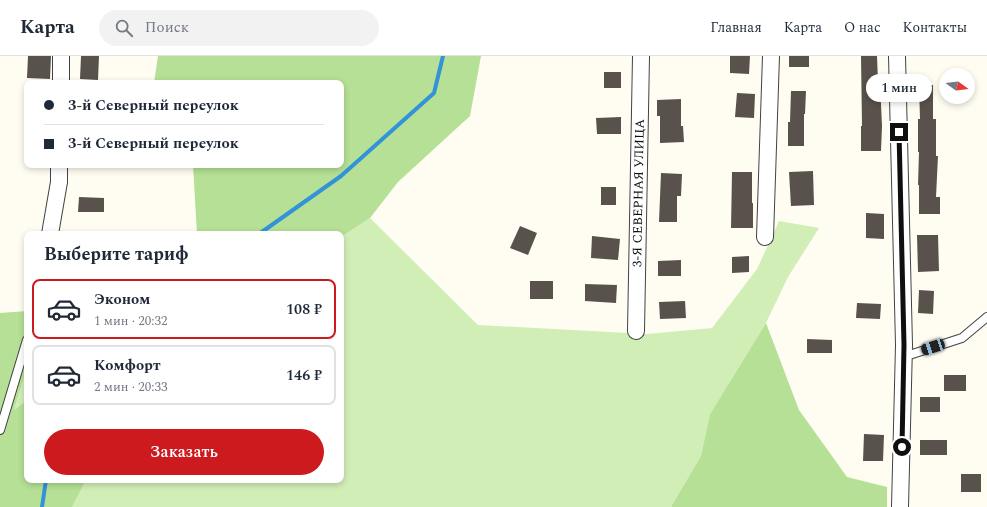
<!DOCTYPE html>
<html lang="ru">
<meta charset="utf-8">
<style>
body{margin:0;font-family:Spectral,serif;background:#f2f2f3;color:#1f2937;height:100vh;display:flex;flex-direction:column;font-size:15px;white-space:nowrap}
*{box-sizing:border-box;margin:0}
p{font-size:13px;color:#747a83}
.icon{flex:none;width:22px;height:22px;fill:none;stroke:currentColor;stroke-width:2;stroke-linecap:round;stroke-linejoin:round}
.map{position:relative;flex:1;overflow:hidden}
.panel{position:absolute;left:24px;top:175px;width:320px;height:252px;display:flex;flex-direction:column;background:#fff;border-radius:8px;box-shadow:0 2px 6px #0003}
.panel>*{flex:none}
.top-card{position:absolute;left:24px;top:24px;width:320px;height:88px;border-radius:8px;box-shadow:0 2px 6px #0003;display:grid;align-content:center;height:88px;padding:0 20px;background:#fff}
.needle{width:26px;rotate:105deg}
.controls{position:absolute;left:939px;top:12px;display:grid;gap:8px}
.controls a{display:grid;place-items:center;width:36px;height:36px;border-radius:50%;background:#fff;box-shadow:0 2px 6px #0003;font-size:20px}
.end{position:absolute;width:18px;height:18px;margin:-9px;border:5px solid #0f0f0f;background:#fff;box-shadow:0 0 0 2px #fff}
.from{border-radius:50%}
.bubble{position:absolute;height:28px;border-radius:14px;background:#fff;box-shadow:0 2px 6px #0003;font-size:13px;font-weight:600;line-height:28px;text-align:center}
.car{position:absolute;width:12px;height:24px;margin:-12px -6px;border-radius:5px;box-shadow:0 0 3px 1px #0007;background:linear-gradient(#222 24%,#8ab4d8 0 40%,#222 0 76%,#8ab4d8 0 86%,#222 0)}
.top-card b{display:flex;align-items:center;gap:14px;height:38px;font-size:15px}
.top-card b+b{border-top:1px solid #e0e1e3}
.top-card i{width:10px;height:10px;background:#1f2937}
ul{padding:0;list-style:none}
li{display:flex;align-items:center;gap:12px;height:60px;margin:0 8px 6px;padding:0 12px;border:2px solid #e0e1e3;border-radius:8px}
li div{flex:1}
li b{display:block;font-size:15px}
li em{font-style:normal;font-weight:600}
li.on{border-color:#cc1a1f}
li>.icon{width:36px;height:36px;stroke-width:1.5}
h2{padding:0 20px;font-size:18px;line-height:48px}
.action{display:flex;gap:8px;margin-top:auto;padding:8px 20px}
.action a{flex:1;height:46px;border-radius:24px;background:#cc1a1f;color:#fff;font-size:16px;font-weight:600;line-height:46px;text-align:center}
header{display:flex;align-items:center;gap:24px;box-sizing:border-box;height:56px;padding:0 20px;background:#fff;border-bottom:1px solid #e0e1e3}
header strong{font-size:19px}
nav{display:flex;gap:22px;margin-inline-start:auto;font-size:14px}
.search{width:280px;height:36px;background:#f2f2f3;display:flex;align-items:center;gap:10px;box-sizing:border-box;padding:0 14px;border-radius:22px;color:#747a83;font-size:15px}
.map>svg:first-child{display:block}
.green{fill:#d2eeb7}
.forest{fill:#b5e095}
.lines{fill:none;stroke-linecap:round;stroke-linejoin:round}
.stream{stroke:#3293d9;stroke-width:4}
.building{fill:#59514b}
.lane-casing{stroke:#424242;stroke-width:10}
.street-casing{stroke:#424242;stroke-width:18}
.lane{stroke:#fff;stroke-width:8}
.street{stroke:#fff;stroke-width:16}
.route{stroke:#0f0f0f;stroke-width:5}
.labels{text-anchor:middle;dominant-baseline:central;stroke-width:4;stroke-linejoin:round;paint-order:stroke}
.street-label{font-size:13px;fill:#0f0f0f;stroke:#fff}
</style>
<header>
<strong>Карта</strong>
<div class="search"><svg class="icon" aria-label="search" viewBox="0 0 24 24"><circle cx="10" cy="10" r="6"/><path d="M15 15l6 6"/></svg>Поиск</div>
<nav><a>Главная</a><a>Карта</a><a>О нас</a><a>Контакты</a></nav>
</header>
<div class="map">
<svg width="987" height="451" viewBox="0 0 987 451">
<rect width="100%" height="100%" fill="#fffdf2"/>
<g class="green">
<polygon points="370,162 478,269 647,278 712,272 757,213 779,165 819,172 788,221 766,267 710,358 701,400 672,449 672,451 72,451 86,424 341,424 341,181"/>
<polygon points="27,311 27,344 14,354"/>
</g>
<g class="forest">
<polygon points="158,0 481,0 470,60 398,126 370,162 341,181 341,178 197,178 193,109 341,109 341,27 154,27"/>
<polygon points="27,255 27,311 14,354 27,344 27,424 86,424 72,451 0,451 0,257"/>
<polygon points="766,267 799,354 847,421 887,431 887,451 672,451 672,449 701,400 710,358"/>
</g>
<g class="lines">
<g class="stream">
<polyline points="259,178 341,120 434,37 443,0"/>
<polyline points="42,451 46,424"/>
</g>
</g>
<g class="building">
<polygon points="28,0 51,0 50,23 27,22"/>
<polygon points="81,0 99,0 98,24 80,23"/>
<polygon points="730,0 750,0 749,18 730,17"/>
<rect x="789" y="0" width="20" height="11"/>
<polygon points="861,0 877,0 878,26 880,26 882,70 881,95 861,95 861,70 862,70"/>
<rect x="604" y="16" width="17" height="16"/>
<polygon points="933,29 933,63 936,63 936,100 938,100 936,141 940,141 940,158 919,158 919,129 918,129 919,96 918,96 918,63 920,63 919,30"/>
<polygon points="791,35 806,35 805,58 804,58 804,90 788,90 788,66 790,66"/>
<polygon points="737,37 755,38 754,62 735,61"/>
<polygon points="681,43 681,70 683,70 684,86 660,87 660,60 657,60 657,44"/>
<polygon points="621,61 621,78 597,78 596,62"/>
<polygon points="813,115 814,149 791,150 789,116"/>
<polygon points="732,116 752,116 752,147 753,147 753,172 731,172"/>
<polygon points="661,117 682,118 681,140 677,140 677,166 659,166"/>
<rect x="601" y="131" width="15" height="18"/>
<polygon points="79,141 104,142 104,156 78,156"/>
<polygon points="866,157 884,158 884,183 866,182"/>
<polygon points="520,170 537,177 528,199 510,192"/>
<polygon points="917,179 938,179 939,215 918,216"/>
<polygon points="592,180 620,183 618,204 591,202"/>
<polygon points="749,200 749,216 732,217 732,201"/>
<polygon points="681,204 681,220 658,220 658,205"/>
<rect x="530" y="225" width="23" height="18"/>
<polygon points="585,228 617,229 616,247 585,245"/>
<polygon points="919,234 934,235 933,258 918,257"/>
<polygon points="685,245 686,262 660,263 659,246"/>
<polygon points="857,247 881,248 880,263 856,262"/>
<polygon points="807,283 832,284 832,297 807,297"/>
<rect x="944" y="319" width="22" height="16"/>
<rect x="920" y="341" width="20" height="15"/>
<polygon points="864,378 884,379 883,405 863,405"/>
<rect x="920" y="384" width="27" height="15"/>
<rect x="961" y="418" width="20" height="18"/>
</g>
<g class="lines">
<defs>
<g id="lane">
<polyline points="903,301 962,282 987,261"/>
<polyline points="0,374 27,284"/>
</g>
<g id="street">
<polyline points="897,0 904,289 900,451"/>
<polyline points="61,27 61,0"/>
<polyline points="50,178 59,126 59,109"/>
<polyline points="765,181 771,0"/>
<path id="s1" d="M 636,275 L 641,0"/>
</g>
</defs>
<use href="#lane" class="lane-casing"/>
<use href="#street" class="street-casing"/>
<use href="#lane" class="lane"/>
<use href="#street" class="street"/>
</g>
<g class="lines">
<polyline class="route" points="899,76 904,289 902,391"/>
</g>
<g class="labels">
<g class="street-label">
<text stroke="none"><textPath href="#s1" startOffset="138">3-Я СЕВЕРНАЯ УЛИЦА</textPath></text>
</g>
</g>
</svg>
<div class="controls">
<a><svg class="needle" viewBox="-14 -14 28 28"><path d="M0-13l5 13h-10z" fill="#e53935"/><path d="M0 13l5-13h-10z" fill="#747a83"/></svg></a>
</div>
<i class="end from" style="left:902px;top:391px"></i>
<i class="end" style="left:899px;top:76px"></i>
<div class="bubble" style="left:866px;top:18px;width:66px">1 мин</div>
<i class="car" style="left:933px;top:291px;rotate:252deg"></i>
<div class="top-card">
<b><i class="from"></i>3-й Северный переулок</b>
<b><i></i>3-й Северный переулок</b>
</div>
<section class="panel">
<h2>Выберите тариф</h2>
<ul>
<li class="on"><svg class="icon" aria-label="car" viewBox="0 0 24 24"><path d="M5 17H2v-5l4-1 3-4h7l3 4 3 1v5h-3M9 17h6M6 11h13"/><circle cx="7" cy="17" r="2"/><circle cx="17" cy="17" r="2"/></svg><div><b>Эконом</b><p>1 мин · 20:32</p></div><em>108 ₽</em></li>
<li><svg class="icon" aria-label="car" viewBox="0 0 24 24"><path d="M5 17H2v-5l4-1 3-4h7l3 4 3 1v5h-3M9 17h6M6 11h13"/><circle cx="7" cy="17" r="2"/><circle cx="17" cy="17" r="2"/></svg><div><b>Комфорт</b><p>2 мин · 20:33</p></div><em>146 ₽</em></li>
</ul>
<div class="action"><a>Заказать</a></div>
</section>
</div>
